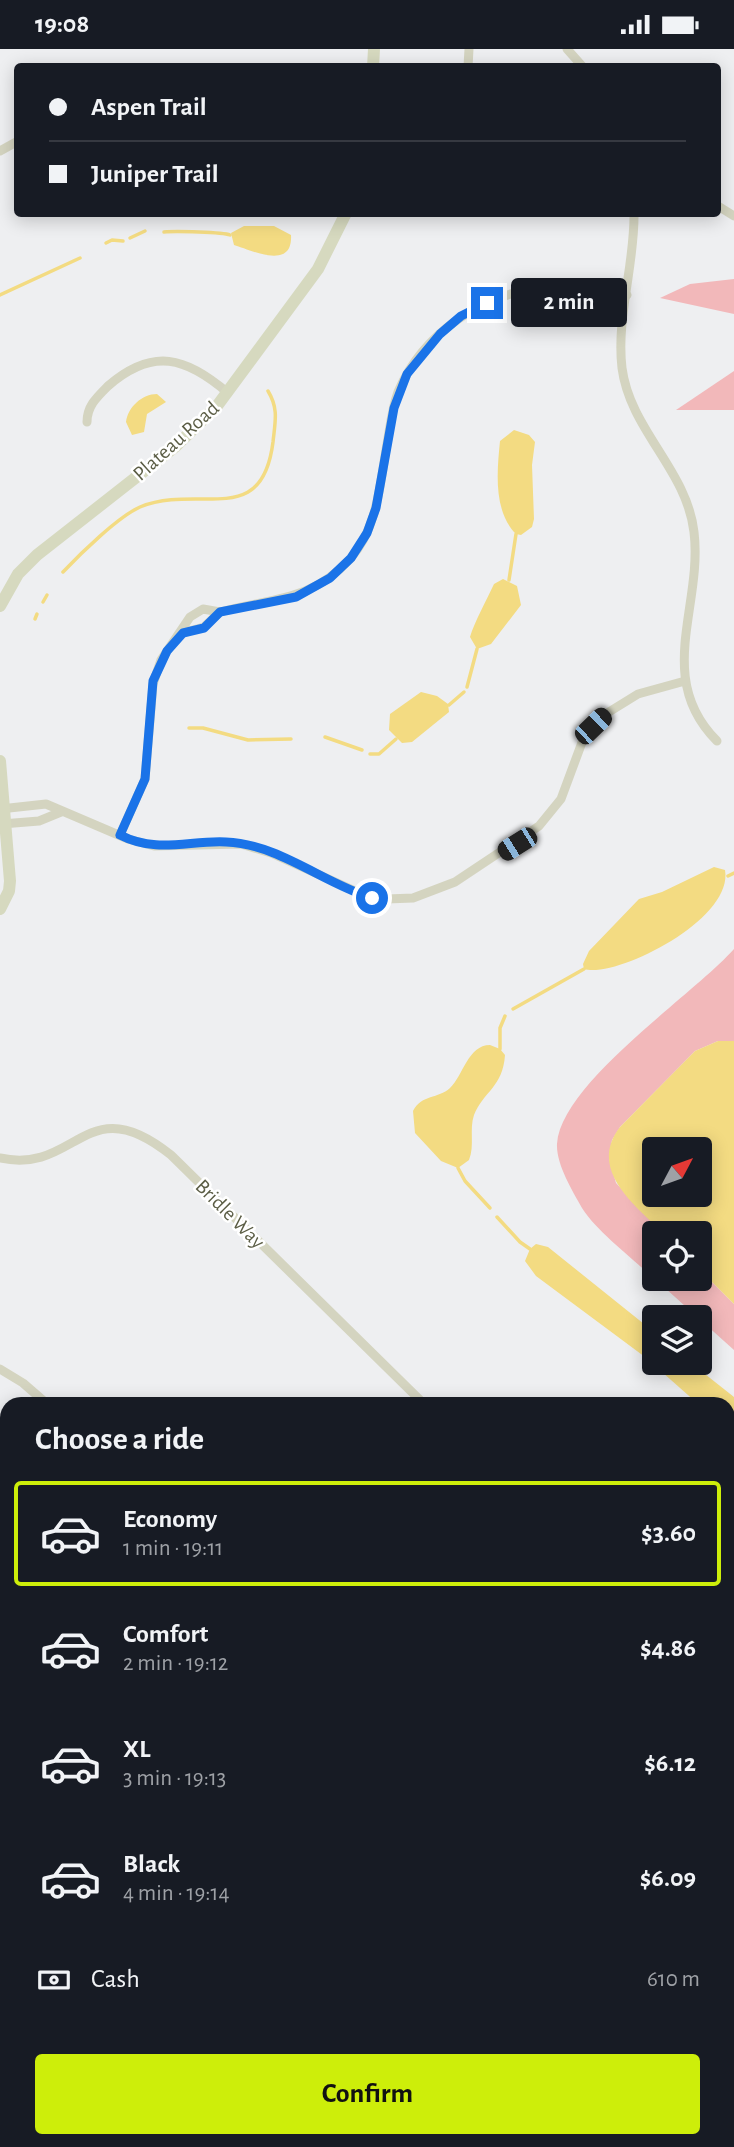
<!DOCTYPE html>
<meta charset="utf-8">
<style>
body{margin:0;font-family:"Alegreya Sans",sans-serif;background:#242831;color:#f1f3f6;height:100vh;display:flex;flex-direction:column;font-size:26px;white-space:nowrap}
*{box-sizing:border-box;margin:0}
p{font-size:23px;color:#9ea1a6}
.icon{flex:none;width:38px;height:38px;fill:none;stroke:currentColor;stroke-width:2;stroke-linecap:round;stroke-linejoin:round}
.map{position:relative;flex:1;overflow:hidden}
.details{position:absolute;left:0px;top:1348px;width:735px;height:751px;display:flex;flex-direction:column;background:#171b24;border-radius:21px 21px 0 0;box-shadow:0 4px 18px #0003}
.details>*{flex:none}
.top-card{position:absolute;left:14px;top:14px;width:707px;height:154px;border-radius:7px;box-shadow:0 4px 18px #0003;display:grid;align-content:center;height:154px;padding:0 35px;background:#171b24}
.needle{width:46px;rotate:49deg}
.controls{position:absolute;left:642px;top:1088px;display:grid;gap:14px}
.controls a{display:grid;place-items:center;width:70px;height:70px;border-radius:7px;background:#171b24;box-shadow:0 4px 18px #0003;font-size:35px}
.end{position:absolute;width:32px;height:32px;margin:-16px;border:9px solid #1a73e8;background:#fff;box-shadow:0 0 0 4px #fff}
.from{border-radius:50%}
.bubble{position:absolute;height:49px;border-radius:7px;background:#171b24;box-shadow:0 4px 18px #0003;font-size:23px;font-weight:700;line-height:49px;text-align:center}
.car{position:absolute;width:21px;height:42px;margin:-21px -10px;border-radius:9px;box-shadow:0 0 5px 2px #0007;background:linear-gradient(#222 24%,#8ab4d8 0 40%,#222 0 76%,#8ab4d8 0 86%,#222 0)}
.top-card b{display:flex;align-items:center;gap:24px;height:66px;font-size:26px}
.top-card b+b{border-top:2px solid #363941}
.top-card i{width:18px;height:18px;background:#f1f3f6}
ul{padding:0;list-style:none}
li{display:flex;align-items:center;gap:21px;height:105px;margin:0 14px 10px;padding:0 21px;border:4px solid transparent;border-radius:7px}
li div{flex:1}
li b{display:block;font-size:26px}
li em{font-style:normal;font-weight:700}
li.current{border-color:#cdee0a}
li>.icon{width:63px;height:63px;stroke-width:1.5}
h2{padding:0 35px;font-size:32px;line-height:84px}
.pay{display:flex;align-items:center;gap:18px;height:77px;padding:0 35px;font-size:26px}
.pay p{margin-inline-start:auto}
.action{display:flex;gap:14px;margin-top:auto;padding:14px 35px}
.action a{flex:1;height:80px;border-radius:7px;background:#cdee0a;color:#111;font-size:28px;font-weight:700;line-height:80px;text-align:center}
.status{display:flex;justify-content:space-between;align-items:center;height:49px;padding:0 35px;background:#171b24;direction:ltr}
.status svg{height:19px;fill:currentColor}
.map>svg:first-child{display:block}
.green{fill:#f2b8ba}
.water{fill:#f3db82;fill-rule:evenodd}
.lines{fill:none;stroke-linecap:round;stroke-linejoin:round}
.stream{stroke:#f3db82;stroke-width:3.5}
.street{stroke:#d4d4c0;stroke-width:9}
.secondary{stroke:#d6d9bf;stroke-width:12}
.route{stroke:#1a73e8;stroke-width:9}
.labels{text-anchor:middle;dominant-baseline:central;stroke-width:5;stroke-linejoin:round;paint-order:stroke}
.street-label{font-size:21px;fill:#5b5d45;stroke:#fff}
</style>
<div class="status"><b>19:08</b><svg viewBox="0 0 49 12"><path d="M0 12V9h3v3zM5 12V6h3v6zM10 12V3h3v9zM15 12V0h3v12zM26 1h20v11H26zM47 4h2v5h-2z"/></svg></div>
<div class="map">
<svg width="734" height="2098" viewBox="0 0 734 2098">
<rect width="100%" height="100%" fill="#eeeff1"/>
<g class="green">
<polygon points="734,230 734,265 660,249 690,235"/>
<polygon points="734,322 734,361 676,361"/>
<path d="M 734,900 L 734,992 L 718,992 L 695,1002 L 620,1078 L 612,1091 L 609,1109 L 616,1134 L 664,1185 L 654,1185 L 654,1230 C 633,1209 597,1183 582,1159 C 572,1141 556,1115 557,1095 C 561,1034 692,947 734,900 Z"/>
<polygon points="700,1221 734,1255 734,1301 655,1230 700,1230"/>
</g>
<g class="water">
<path d="M 244,177 L 274,177 L 291,186 C 293,222 251,201 234,196 L 231,184 Z"/>
<path d="M 157,345 L 166,353 L 147,365 L 144,383 L 132,386 L 126,373 C 128,358 142,345 157,345 Z"/>
<path d="M 514,381 L 529,386 L 535,393 L 532,416 L 534,470 L 532,478 L 521,486 L 516,485 C 493,462 497,422 500,392 Z"/>
<path d="M 503,530 L 517,537 L 521,556 L 491,595 L 477,600 L 470,588 C 474,574 487,550 494,535 Z"/>
<polygon points="421,643 437,647 448,655 449,663 412,693 402,694 389,681 390,665"/>
<path d="M 714,818 L 725,821 C 734,871 615,930 584,920 L 583,915 L 589,902 L 639,850 L 662,843 Z"/>
<path d="M 718,992 L 734,992 L 734,1255 L 700,1221 L 700,1185 L 664,1185 C 635,1156 587,1121 620,1078 L 695,1002 ZM 654,1101 L 700,1101 L 700,1146 L 654,1146 Z"/>
<path d="M 490,996 L 500,1000 L 505,1006 C 503,1038 483,1043 474,1066 C 469,1080 475,1097 469,1111 L 458,1119 L 441,1112 L 415,1084 L 413,1062 C 422,1045 438,1050 450,1039 C 463,1027 468,996 490,996 Z"/>
<polygon points="536,1195 548,1198 654,1283 654,1314 691,1314 734,1348 734,1383 728,1379 728,1354 697,1354 645,1308 536,1227 525,1212 530,1200"/>
</g>
<g class="lines">
<g class="stream">
<path d="M 164,183 C 175,182 223,183 230,186"/>
<polyline points="130,189 145,182"/>
<polyline points="106,194 112,191 123,192"/>
<polyline points="0,246 80,209"/>
<path d="M 63,523 C 81,504 118,468 140,458 C 200,434 262,481 273,393 C 275,373 279,360 268,342"/>
<polyline points="509,531 516,485"/>
<polyline points="43,553 47,546"/>
<polyline points="35,570 37,565"/>
<polyline points="467,638 477,600"/>
<polyline points="449,656 464,643"/>
<polyline points="189,679 203,679 248,691 291,690"/>
<polyline points="325,688 362,701"/>
<polyline points="370,705 379,705 396,690"/>
<polyline points="728,827 734,824"/>
<polyline points="513,960 584,920"/>
<polyline points="500,1000 500,979 505,967"/>
<polyline points="458,1119 465,1132 490,1159"/>
<polyline points="497,1168 520,1193 530,1200"/>
</g>
<g class="street">
<polyline points="567,0 583,18"/>
<polyline points="468,18 469,0"/>
<polyline points="0,102 18,92"/>
<polyline points="718,157 734,167"/>
<path d="M 634,164 C 635,215 616,268 622,319 C 630,381 687,421 694,483 C 703,557 654,629 717,692"/>
<path d="M 87,373 C 87,357 97,348 108,337 C 153,298 186,308 228,344"/>
<polyline points="182,584 204,578 220,563"/>
<polyline points="0,760 46,755 128,790 154,797 241,795 271,804 364,846 387,850 413,849 455,833 539,777 561,750 584,688 604,666 638,645 685,632"/>
<polyline points="2,775 39,772 61,763"/>
<path d="M 120,786 L 145,730 L 153,635 L 161,611 L 190,568 L 203,560 L 220,563 C 271,549 311,553 350,510 C 378,479 380,434 387,395 C 390,378 392,359 398,343 C 423,284 484,242 548,239 C 574,238 601,243 627,246"/>
<path d="M 0,1109 C 78,1126 85,1037 171,1106 L 423,1354"/>
<polyline points="0,1320 23,1334 46,1354"/>
<polyline points="728,1637 734,1640"/>
<polyline points="0,2052 7,2054"/>
<polyline points="399,2091 402,2098"/>
</g>
<g class="secondary">
<polyline points="373,18 374,0"/>
<polyline points="0,557 18,525 37,506 176,397 217,357 318,220 346,164"/>
<polyline points="0,712 10,832 9,842 0,860"/>
<polyline points="0,1836 7,1847"/>
<polyline points="95,2091 96,2098"/>
</g>
</g>
<g class="lines">
<path class="route" d="M 372,849 C 323,834 279,795 226,793 C 189,791 157,805 120,786 L 145,730 L 153,632 L 167,602 L 183,584 L 204,579 L 220,563 L 296,548 L 330,529 L 351,509 L 367,484 L 376,459 L 394,359 L 407,325 L 440,285 L 461,267 L 487,254"/>
</g>
<g class="labels">
<g class="street-label">
<text transform="translate(176 392) rotate(-42)">Plateau Road</text>
<text transform="translate(230 1165) rotate(45)">Bridle Way</text>
</g>
</g>
</svg>
<div class="controls">
<a><svg class="needle" viewBox="-14 -14 28 28"><path d="M0-13l5 13h-10z" fill="#e53935"/><path d="M0 13l5-13h-10z" fill="#9ea1a6"/></svg></a>
<a><svg class="icon" aria-label="locate" viewBox="0 0 24 24"><circle cx="12" cy="12" r="6"/><path d="M12 2v4M12 18v4M2 12h4M18 12h4"/></svg></a>
<a><svg class="icon" aria-label="layers" viewBox="0 0 24 24"><path d="M12 4l9 5-9 5-9-5zM3 14l9 5 9-5"/></svg></a>
</div>
<i class="end from" style="left:372px;top:849px"></i>
<i class="end" style="left:487px;top:254px"></i>
<div class="bubble" style="left:511px;top:229px;width:116px">2 min</div>
<i class="car" style="left:593px;top:677px;rotate:46deg"></i>
<i class="car" style="left:517px;top:795px;rotate:238deg"></i>
<div class="top-card">
<b><i class="from"></i>Aspen Trail</b>
<b><i></i>Juniper Trail</b>
</div>
<section class="details">
<h2>Choose a ride</h2>
<ul>
<li class="current"><svg class="icon" aria-label="car" viewBox="0 0 24 24"><path d="M5 17H2v-5l4-1 3-4h7l3 4 3 1v5h-3M9 17h6M6 11h13"/><circle cx="7" cy="17" r="2"/><circle cx="17" cy="17" r="2"/></svg><div><b>Economy</b><p>1 min · 19:11</p></div><em>$3.60</em></li>
<li><svg class="icon" aria-label="car" viewBox="0 0 24 24"><path d="M5 17H2v-5l4-1 3-4h7l3 4 3 1v5h-3M9 17h6M6 11h13"/><circle cx="7" cy="17" r="2"/><circle cx="17" cy="17" r="2"/></svg><div><b>Comfort</b><p>2 min · 19:12</p></div><em>$4.86</em></li>
<li><svg class="icon" aria-label="car" viewBox="0 0 24 24"><path d="M5 17H2v-5l4-1 3-4h7l3 4 3 1v5h-3M9 17h6M6 11h13"/><circle cx="7" cy="17" r="2"/><circle cx="17" cy="17" r="2"/></svg><div><b>XL</b><p>3 min · 19:13</p></div><em>$6.12</em></li>
<li><svg class="icon" aria-label="car" viewBox="0 0 24 24"><path d="M5 17H2v-5l4-1 3-4h7l3 4 3 1v5h-3M9 17h6M6 11h13"/><circle cx="7" cy="17" r="2"/><circle cx="17" cy="17" r="2"/></svg><div><b>Black</b><p>4 min · 19:14</p></div><em>$6.09</em></li>
</ul>
<div class="pay"><svg class="icon" aria-label="cash" viewBox="0 0 24 24"><path d="M3 7h18v10H3z"/><circle cx="12" cy="12" r="2"/></svg>Cash<p>610 m</p></div>
<div class="action"><a>Confirm</a></div>
</section>
</div>
